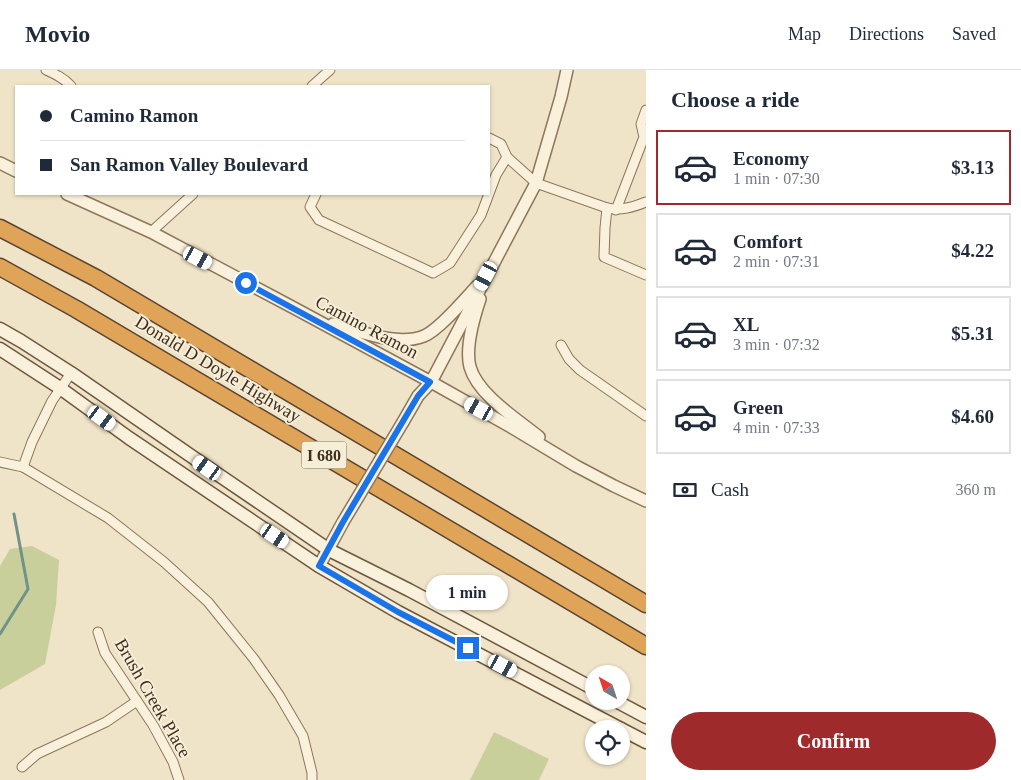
<!DOCTYPE html>
<meta charset="utf-8">
<style>
body{margin:0;font-family:"Times New Roman",serif;background:#f2f2f3;color:#1f2937;height:100vh;display:flex;flex-direction:column;font-size:19px;white-space:nowrap}
*{box-sizing:border-box;margin:0}
p{font-size:16px;color:#747a83}
.icon{flex:none;width:28px;height:28px;fill:none;stroke:currentColor;stroke-width:2;stroke-linecap:round;stroke-linejoin:round}
.map{position:relative;flex:1;overflow:hidden}
.side{display:flex;flex-direction:column;background:#fff;width:375px}
.side>*{flex:none}
.guide{position:absolute;left:15px;top:15px;width:475px;height:110px;border-radius:0px;box-shadow:0 1px 4px #0004;display:grid;align-content:center;height:110px;padding:0 25px;background:#fff}
.needle{width:32px;rotate:321deg}
.tools{position:absolute;left:585px;top:595px;display:grid;gap:10px}
.tools a{display:grid;place-items:center;width:45px;height:45px;border-radius:50%;background:#fff;box-shadow:0 1px 4px #0004;font-size:25px}
.end{position:absolute;width:22px;height:22px;margin:-11px;border:6px solid #1a73e8;background:#fff;box-shadow:0 0 0 2px #fff}
.from{border-radius:50%}
.bubble{position:absolute;height:35px;border-radius:18px;background:#fff;box-shadow:0 1px 4px #0004;font-size:16px;font-weight:600;line-height:35px;text-align:center}
.car{position:absolute;width:15px;height:30px;margin:-15px -8px;border-radius:6px;box-shadow:0 0 4px 1px #0007;background:linear-gradient(#fff 24%,#345 0 40%,#fff 0 76%,#345 0 86%,#fff 0)}
.guide b{display:flex;align-items:center;gap:18px;height:48px;font-size:19px}
.guide b+b{border-top:1px solid #e0e1e3}
.guide i{width:12px;height:12px;background:#1f2937}
ul{padding:0;list-style:none}
li{display:flex;align-items:center;gap:15px;height:75px;margin:0 10px 8px;padding:0 15px;border:2px solid #e0e1e3;border-radius:0px}
li div{flex:1}
li b{display:block;font-size:19px}
li em{font-style:normal;font-weight:600}
li.current{border-color:#9e2a2b}
li>.icon{width:45px;height:45px;stroke-width:1.5}
h2{padding:0 25px;font-size:22px;line-height:60px}
.pay{display:flex;align-items:center;gap:12px;height:55px;padding:0 25px;font-size:19px}
.pay p{margin-inline-start:auto}
.button{display:flex;gap:10px;margin-top:auto;padding:10px 25px}
.button a{flex:1;height:58px;border-radius:30px;background:#9e2a2b;color:#fff;font-size:20px;font-weight:600;line-height:58px;text-align:center}
header{display:flex;align-items:center;gap:30px;box-sizing:border-box;height:70px;padding:0 25px;background:#fff;border-bottom:1px solid #e0e1e3}
header strong{font-size:24px}
nav{display:flex;gap:28px;margin-inline-start:auto;font-size:18px}
main{display:flex;flex:1;min-height:0}
.map>svg:first-child{display:block}
.green{fill:#c9cf9b}
.lines{fill:none;stroke-linecap:round;stroke-linejoin:round}
.stream{stroke:#6f938a;stroke-width:3}
.minor-casing{stroke:#8d765c;stroke-width:11}
.tertiary-casing{stroke:#8d765c;stroke-width:14}
.secondary-casing{stroke:#6f573f;stroke-width:15}
.motorway-casing{stroke:#5b4430;stroke-width:19}
.minor{stroke:#faf1dc;stroke-width:9}
.tertiary{stroke:#faf1dc;stroke-width:11}
.secondary{stroke:#faf1dc;stroke-width:12}
.motorway{stroke:#e0a458;stroke-width:16}
.tertiary-bridge-casing{stroke:#8d765c;stroke-width:14;stroke-linecap:butt}
.tertiary-bridge{stroke:#faf1dc;stroke-width:11}
.route{stroke:#1a73e8;stroke-width:6}
.labels{text-anchor:middle;dominant-baseline:central;stroke-width:4;stroke-linejoin:round;paint-order:stroke}
.shield{fill:#f7eed8;stroke:#756857;stroke-width:1}
.shield-label{font-size:16px;font-weight:bold;fill:#3d2e20}
.street-label{font-size:18px;fill:#3d2e20;stroke:#f7eed8}
</style>
<header>
<strong>Movio</strong>
<nav><a>Map</a><a>Directions</a><a>Saved</a></nav>
</header>
<main>
<div class="map">
<svg width="646" height="710" viewBox="0 0 646 710">
<rect width="100%" height="100%" fill="#f0e4c8"/>
<g class="green">
<polygon points="32,476 59,490 56,535 45,594 0,620 0,496 10,479"/>
<polygon points="494,662 549,689 539,710 470,710"/>
</g>
<g class="lines">
<polyline class="stream" points="0,564 28,519 14,444"/>
<defs>
<g id="minor">
<path d="M 46,0 C 55,4 64,8 71,16"/>
<polyline points="312,16 330,0"/>
<path d="M 507,87 L 536,113 L 607,138 C 621,141 633,137 646,132"/>
<polyline points="316,124 310,137 319,150 433,203 450,193 481,145 496,105 507,87 501,74 489,68"/>
<polyline points="607,138 605,158 604,187 646,205"/>
<polyline points="616,140 644,67 641,54 646,40"/>
<polyline points="151,162 193,124"/>
<polyline points="561,275 569,289 580,300 646,346"/>
<polyline points="0,392 23,397 108,448 164,492 208,532 254,589 279,625 303,666 312,703 312,710"/>
<polyline points="23,397 32,372 52,331 71,303"/>
<polyline points="98,562 105,583 153,655 173,692 179,710"/>
<polyline points="22,697 37,684 106,652 137,631"/>
</g>
<g id="tertiary">
<polyline points="0,93 16,101"/>
<polyline points="67,124 151,162 294,238 431,312 511,357 576,396 614,416 646,431"/>
<path d="M 480,229 C 474,247 465,278 470,297 C 478,325 517,349 539,367"/>
<path d="M 333,254 C 360,261 397,277 424,266 C 439,260 465,229 477,216"/>
<polyline points="403,352 418,326 431,312 536,113 561,27 567,0"/>
<polyline points="319,496 343,452"/>
</g>
<g id="secondary">
<polyline points="0,259 21,271 71,303 207,397 329,480 409,520 594,619"/>
<polyline points="0,279 60,318 129,368 319,496 398,542 621,659"/>
<polyline points="616,631 646,647"/>
<polyline points="621,659 646,672"/>
</g>
<g id="motorway">
<polyline points="0,158 96,208 646,534"/>
<polyline points="0,197 76,239 646,576"/>
</g>
</defs>
<use href="#minor" class="minor-casing"/>
<use href="#tertiary" class="tertiary-casing"/>
<use href="#secondary" class="secondary-casing"/>
<use href="#motorway" class="motorway-casing"/>
<use href="#minor" class="minor"/>
<use href="#tertiary" class="tertiary"/>
<use href="#secondary" class="secondary"/>
<use href="#motorway" class="motorway"/>
<defs>
<polyline id="tertiary-bridge" points="343,452 403,352"/>
</defs>
<use href="#tertiary-bridge" class="tertiary-bridge-casing"/>
<use href="#tertiary-bridge" class="tertiary-bridge"/>
</g>
<g class="lines">
<polyline class="route" points="246,213 430,312 418,326 343,452 319,496 398,542 468,578"/>
</g>
<g class="labels">
<rect class="shield" x="301.5" y="371.5" width="45" height="27" rx="4"/>
<g class="shield-label">
<text x="324" y="385">I 680</text>
</g>
<g class="street-label">
<text transform="translate(367 257) rotate(28)">Camino Ramon</text>
<text transform="translate(218 299) rotate(31)">Donald D Doyle Highway</text>
<text transform="translate(153 628) rotate(60)">Brush Creek Place</text>
</g>
</g>
</svg>
<div class="tools">
<a><svg class="needle" viewBox="-14 -14 28 28"><path d="M0-13l5 13h-10z" fill="#e53935"/><path d="M0 13l5-13h-10z" fill="#747a83"/></svg></a>
<a><svg class="icon" aria-label="locate" viewBox="0 0 24 24"><circle cx="12" cy="12" r="6"/><path d="M12 2v4M12 18v4M2 12h4M18 12h4"/></svg></a>
</div>
<i class="end from" style="left:246px;top:213px"></i>
<i class="end" style="left:468px;top:578px"></i>
<div class="bubble" style="left:426px;top:505px;width:82px">1 min</div>
<i class="car" style="left:198px;top:188px;rotate:118deg"></i>
<i class="car" style="left:486px;top:206px;rotate:208deg"></i>
<i class="car" style="left:479px;top:339px;rotate:299deg"></i>
<i class="car" style="left:102px;top:348px;rotate:126deg"></i>
<i class="car" style="left:207px;top:398px;rotate:305deg"></i>
<i class="car" style="left:275px;top:466px;rotate:124deg"></i>
<i class="car" style="left:503px;top:596px;rotate:118deg"></i>
<div class="guide">
<b><i class="from"></i>Camino Ramon</b>
<b><i></i>San Ramon Valley Boulevard</b>
</div>
</div>
<section class="side">
<h2>Choose a ride</h2>
<ul>
<li class="current"><svg class="icon" aria-label="car" viewBox="0 0 24 24"><path d="M5 17H2v-5l4-1 3-4h7l3 4 3 1v5h-3M9 17h6M6 11h13"/><circle cx="7" cy="17" r="2"/><circle cx="17" cy="17" r="2"/></svg><div><b>Economy</b><p>1 min · 07:30</p></div><em>$3.13</em></li>
<li><svg class="icon" aria-label="car" viewBox="0 0 24 24"><path d="M5 17H2v-5l4-1 3-4h7l3 4 3 1v5h-3M9 17h6M6 11h13"/><circle cx="7" cy="17" r="2"/><circle cx="17" cy="17" r="2"/></svg><div><b>Comfort</b><p>2 min · 07:31</p></div><em>$4.22</em></li>
<li><svg class="icon" aria-label="car" viewBox="0 0 24 24"><path d="M5 17H2v-5l4-1 3-4h7l3 4 3 1v5h-3M9 17h6M6 11h13"/><circle cx="7" cy="17" r="2"/><circle cx="17" cy="17" r="2"/></svg><div><b>XL</b><p>3 min · 07:32</p></div><em>$5.31</em></li>
<li><svg class="icon" aria-label="car" viewBox="0 0 24 24"><path d="M5 17H2v-5l4-1 3-4h7l3 4 3 1v5h-3M9 17h6M6 11h13"/><circle cx="7" cy="17" r="2"/><circle cx="17" cy="17" r="2"/></svg><div><b>Green</b><p>4 min · 07:33</p></div><em>$4.60</em></li>
</ul>
<div class="pay"><svg class="icon" aria-label="cash" viewBox="0 0 24 24"><path d="M3 7h18v10H3z"/><circle cx="12" cy="12" r="2"/></svg>Cash<p>360 m</p></div>
<div class="button"><a>Confirm</a></div>
</section>
</main>
